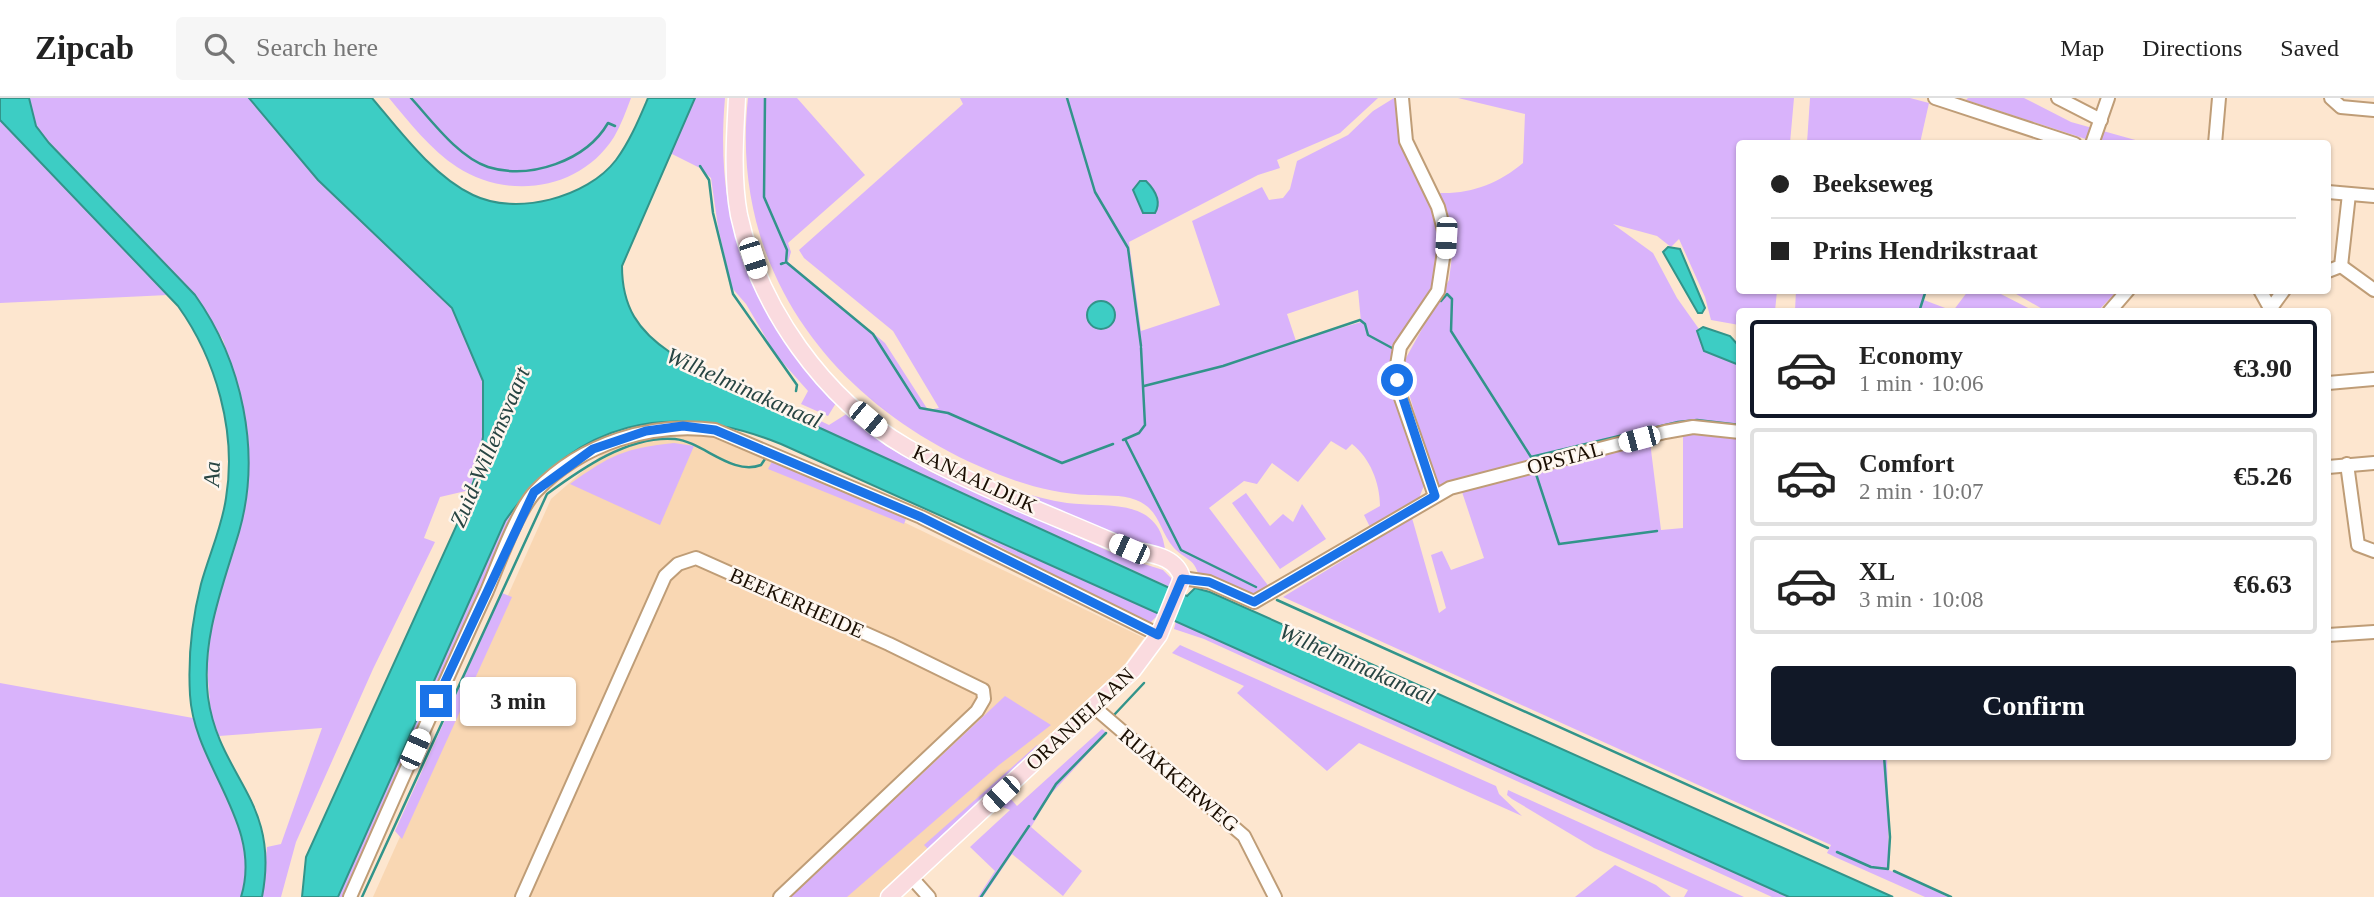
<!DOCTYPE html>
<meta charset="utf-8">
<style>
body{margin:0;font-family:"Times New Roman",serif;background:#f6f6f6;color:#222;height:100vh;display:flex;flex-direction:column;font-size:26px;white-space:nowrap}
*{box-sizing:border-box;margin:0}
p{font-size:23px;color:#767676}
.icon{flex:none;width:38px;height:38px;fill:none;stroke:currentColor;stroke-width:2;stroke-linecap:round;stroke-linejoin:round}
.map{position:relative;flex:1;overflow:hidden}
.panel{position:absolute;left:1736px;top:210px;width:595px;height:452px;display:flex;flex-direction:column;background:#fff;border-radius:7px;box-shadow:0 2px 5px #0004}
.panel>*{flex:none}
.banner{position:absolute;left:1736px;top:42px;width:595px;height:154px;border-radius:7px;box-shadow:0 2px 5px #0004;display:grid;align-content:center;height:154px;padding:0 35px;background:#fff}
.end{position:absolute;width:32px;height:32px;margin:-16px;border:9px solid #1a73e8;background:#fff;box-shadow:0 0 0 4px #fff}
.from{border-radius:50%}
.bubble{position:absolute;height:49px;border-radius:7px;background:#fff;box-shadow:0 2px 5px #0004;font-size:23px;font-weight:700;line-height:49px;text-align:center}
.car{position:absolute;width:21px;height:42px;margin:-21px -10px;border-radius:9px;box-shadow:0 0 5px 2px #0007;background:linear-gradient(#fff 24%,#345 0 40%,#fff 0 76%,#345 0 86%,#fff 0)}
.banner b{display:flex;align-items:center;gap:24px;height:66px;font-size:26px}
.banner b+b{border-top:2px solid #e0e0e0}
.banner i{width:18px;height:18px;background:#222}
ul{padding:12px 0 0;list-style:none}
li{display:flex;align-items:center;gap:21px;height:98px;margin:0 14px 10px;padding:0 21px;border:4px solid #e0e0e0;border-radius:7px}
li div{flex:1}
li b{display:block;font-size:26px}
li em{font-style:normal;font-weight:700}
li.selected{border-color:#111827}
li>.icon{width:63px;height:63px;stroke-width:1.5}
.action{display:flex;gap:14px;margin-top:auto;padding:14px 35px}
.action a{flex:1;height:80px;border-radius:7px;background:#111827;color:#fff;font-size:28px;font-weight:700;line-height:80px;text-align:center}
header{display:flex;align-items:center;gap:42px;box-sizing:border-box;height:98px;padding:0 35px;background:#fff;border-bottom:2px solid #e0e0e0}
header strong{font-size:33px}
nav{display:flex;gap:38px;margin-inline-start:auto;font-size:24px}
.search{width:490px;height:63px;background:#f6f6f6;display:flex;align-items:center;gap:18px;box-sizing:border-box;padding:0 24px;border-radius:7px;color:#767676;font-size:26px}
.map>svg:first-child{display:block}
.built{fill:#f9d7b3}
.green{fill:#d9b3fb;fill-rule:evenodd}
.water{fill:#3dcdc4;stroke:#32948a;stroke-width:2}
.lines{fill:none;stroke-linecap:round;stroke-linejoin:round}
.stream{stroke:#32948a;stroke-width:2.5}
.minor-casing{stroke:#bf9d77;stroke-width:16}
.major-casing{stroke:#fff;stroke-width:19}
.minor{stroke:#fff;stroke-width:12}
.major{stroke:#fadbdf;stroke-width:16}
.route{stroke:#1a73e8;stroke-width:9}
.labels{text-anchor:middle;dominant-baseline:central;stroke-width:5;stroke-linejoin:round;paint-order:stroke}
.street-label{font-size:21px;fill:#1a0e02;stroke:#fef6ef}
.water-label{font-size:23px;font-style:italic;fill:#284543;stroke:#fef6ef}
</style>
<header>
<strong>Zipcab</strong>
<div class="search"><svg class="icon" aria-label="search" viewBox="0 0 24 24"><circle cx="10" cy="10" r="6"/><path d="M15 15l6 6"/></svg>Search here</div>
<nav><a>Map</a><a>Directions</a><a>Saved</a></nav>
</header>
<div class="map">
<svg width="2374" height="799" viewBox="0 0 2374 799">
<rect width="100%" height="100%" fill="#fde6cf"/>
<polygon class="built" points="683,328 802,375 1144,540 1107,590 883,799 373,799 551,401 607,352 640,338"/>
<g class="green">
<polygon points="29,0 249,0 318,82 452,210 483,283 483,339 470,392 440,399 424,440 435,444 373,571 296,744 281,799 262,799 267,749 281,746 322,630 219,638 211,617 207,571 213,513 249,381 240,293 223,242 195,197 50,45 36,28"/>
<path d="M 389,0 L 631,0 C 626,13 621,27 614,39 C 580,93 507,102 457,69 C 431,52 409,24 389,0 Z"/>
<path d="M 695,0 L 725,0 C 714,123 750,218 836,305 L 828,318 L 801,306 L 808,293 L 776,257 L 746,206 L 732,190 L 718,129 L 711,80 L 700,70 L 670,55 Z"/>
<path d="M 748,0 L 797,0 L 865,77 L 788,145 L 791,154 L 788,164 L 885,245 L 928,312 L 939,310 L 893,233 L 804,160 L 799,152 L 963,6 L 960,0 L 1378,0 L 1340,35 L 1277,62 L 1280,70 L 1258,77 L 1129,144 L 1141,233 L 1220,207 L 1192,123 L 1262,89 L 1269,102 L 1283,100 L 1290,91 L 1297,63 L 1348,37 L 1373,13 L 1394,0 L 1409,67 L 1434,112 L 1441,132 L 1434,189 L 1396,252 L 1391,281 L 1425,385 L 1419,400 L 1370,429 L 1364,417 L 1380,408 C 1380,385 1370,360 1352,346 L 1346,352 L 1331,343 L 1298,384 L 1272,365 L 1257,386 L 1244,383 L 1209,410 L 1270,490 L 1255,499 L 1198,476 C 1195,461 1183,460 1174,450 C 1159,433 1160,411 1136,402 C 1120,396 1105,398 1089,397 C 1063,396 1035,390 1011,381 C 846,321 728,183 748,0 ZM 1358,192 L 1361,224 L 1296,243 L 1287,216 Z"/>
<path d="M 1458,0 L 1794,0 L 1790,45 L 1740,46 L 1740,192 L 1777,193 L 1775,213 L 1740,214 L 1739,227 L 1711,222 L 1705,199 L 1679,141 L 1671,149 L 1657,138 L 1613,126 L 1653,155 L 1677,200 L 1699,231 L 1704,253 L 1739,267 L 1739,327 L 1694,324 L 1438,392 L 1401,269 L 1449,182 L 1455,134 L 1440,95 C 1472,96 1499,85 1523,65 L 1525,16 Z"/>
<polygon points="1810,0 1910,0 1929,5 1920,45 1807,45"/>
<polygon points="1968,0 2024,0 2071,24 2146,45 2098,45 1966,2"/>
<polygon points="0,22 168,197 0,205"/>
<polygon points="1796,192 1927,193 1924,202 1953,213 1968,193 1995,193 2034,213 1795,213"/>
<polygon points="2011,193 2117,193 2097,214 2046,213"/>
<polygon points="798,312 829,327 848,315 886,348 931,374 1122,459 1163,472 1171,480 1172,490 820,330 795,318"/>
<path d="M 681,322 L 735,329 L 663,325 L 608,339 L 590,347 L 529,397 L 347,799 L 338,799 L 505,423 C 549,359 604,327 681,322 Z"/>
<polygon points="1683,336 1739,341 1740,658 1887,658 1889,772 1948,799 1925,799 1835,759 1827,755 1831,747 1283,499 1412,420 1439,515 1446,510 1431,457 1442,453 1451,472 1484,460 1462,394 1650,344 1661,432 1683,430"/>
<path d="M 674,345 L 694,348 L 660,427 L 570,386 C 610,357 625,350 674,345 Z"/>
<polygon points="775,358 907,418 904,426 768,371"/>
<path d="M 1003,390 C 1024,395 1045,402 1067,405 C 1104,410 1158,398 1165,451 L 1150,451 Z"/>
<polygon points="1246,395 1270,428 1283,416 1293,424 1302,406 1326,441 1280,471 1232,405"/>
<polygon points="960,427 1159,516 1147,528"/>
<polygon points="502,495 512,499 402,741 395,733"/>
<polygon points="1176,523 1789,799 1772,799 1204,541 1174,531"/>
<polygon points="1180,547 1496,688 1499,696 1522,718 1359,645 1327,673 1237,595 1244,588 1172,555"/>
<path d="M 0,585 L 193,620 C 208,679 262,735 241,799 L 0,799 Z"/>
<polygon points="1005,598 1051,627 999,667 847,799 791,799"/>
<polygon points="1102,631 1107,635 1051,696 1031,729 1082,773 1063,798 1012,756 983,799 978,799 995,773 970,749 1010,712 1000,708 1009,699 1017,708"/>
<polygon points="1037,647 1041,650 931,754 924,747"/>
<polygon points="1508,692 1744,799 1684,799 1688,792 1594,750 1512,701 1507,697"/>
<polygon points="1615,767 1656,787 1671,799 1575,799"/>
</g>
<g class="water">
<path d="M 0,0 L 29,0 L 36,28 L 49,45 L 195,197 C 242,263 262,354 239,434 C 223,488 201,541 208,599 C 219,680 281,702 262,799 L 241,799 C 264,726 194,668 190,597 C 188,561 192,521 201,486 C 209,457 222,429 226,400 C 237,334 216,261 178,208 L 0,22 Z"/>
<path d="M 249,0 L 372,0 C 400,33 433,78 473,97 C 516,118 587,100 616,62 C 630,43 639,21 648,0 L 695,0 L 622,168 C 622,209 638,233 671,255 L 820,330 L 1187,498 L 1195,490 L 1210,494 L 1893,799 L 1789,799 L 781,346 C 670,301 575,322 505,423 L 338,799 L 302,799 L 306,759 L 464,411 L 478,370 L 483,339 L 483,283 L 452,210 L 318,82 Z"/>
<path d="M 1140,83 L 1146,83 C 1155,92 1162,103 1155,115 L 1143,115 L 1133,92 Z"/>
<polygon points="1668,149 1680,151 1705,210 1702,215 1698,215 1663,154"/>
<circle cx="1101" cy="217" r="14"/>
<polygon points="1703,229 1730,238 1739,248 1739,267 1704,253 1697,233"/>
</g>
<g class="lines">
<g class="stream">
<path d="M 411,0 C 432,23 458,59 488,69 C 530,82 586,63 608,25 L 615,28"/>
<polyline points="765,0 764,99 787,152 786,164 781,166"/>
<polyline points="1067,0 1095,94 1128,150 1141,248"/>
<polyline points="700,68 709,82 713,115 733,196 797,287 796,293"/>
<polyline points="786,164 873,236 920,310 948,315 1062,365 1113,346"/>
<polyline points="1441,203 1447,196 1452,201 1451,233 1531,359 1678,324 1697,322 1740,327"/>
<polyline points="1919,214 1926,192"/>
<polyline points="1398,241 1429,196"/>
<polyline points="1144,288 1223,268 1360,222 1365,226 1368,237 1392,250"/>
<polyline points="1125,341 1181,452 1256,489"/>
<polyline points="1123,342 1139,335 1145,327 1141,250"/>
<polyline points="1536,376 1559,446 1657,433"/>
<polyline points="1277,502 1828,750"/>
<polyline points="1114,617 1144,585"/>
<polyline points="1034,721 1056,686 1106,635"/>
<polyline points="1837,754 1871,769 1888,771 1890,739 1884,658"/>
<polyline points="1894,773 1951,799"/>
<polyline points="1272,780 1279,793"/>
<path d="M 362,799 L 547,396 C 581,371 629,337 675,341 C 703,344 732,378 761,367 L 765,361"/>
<polyline points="981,799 1029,728"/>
</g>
<defs>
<g id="minor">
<polyline points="1402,0 1406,43 1438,109 1446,140 1438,193 1400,249 1397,267 1401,300 1435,398"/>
<polyline points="1935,0 2075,46"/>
<polyline points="2058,0 2101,22"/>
<polyline points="2331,0 2341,9 2374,12"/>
<polyline points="2092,46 2108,0"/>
<polyline points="2215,46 2219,0"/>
<polyline points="2328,94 2374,98"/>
<polyline points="2341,168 2374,192"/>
<polyline points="2328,173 2341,168 2349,96"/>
<polyline points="2260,192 2270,210"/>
<polyline points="2109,214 2128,192"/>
<polyline points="2268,214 2284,192"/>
<polyline points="2328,285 2374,281"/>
<polyline points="2347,366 2358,447 2374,453"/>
<polyline points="2328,369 2374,365"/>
<polyline points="1182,480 1209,484 1254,504 1450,390 1665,334 1693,329 1740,334"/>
<polyline points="2328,537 2374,534"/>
<polyline points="1094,609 1244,738 1275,799"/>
<polyline points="911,779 929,799"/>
<path d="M 350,799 C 395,697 440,594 487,493 C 498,467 518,411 536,393 C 582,345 651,324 715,332 L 921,419 L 1159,537"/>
<polyline points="522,799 665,478 678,466 696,460 889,546 983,592 984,601 977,613 780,799"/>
</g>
<path id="major" d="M 737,0 C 735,37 732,80 739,117 C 759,210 824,301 906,349 C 976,390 1055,418 1129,451 C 1149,456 1176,457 1182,480 L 1159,537 L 1133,572 L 889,799"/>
</defs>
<use href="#minor" class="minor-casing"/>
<use href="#major" class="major-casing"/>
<use href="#minor" class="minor"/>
<use href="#major" class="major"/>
</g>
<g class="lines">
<polyline class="route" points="436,603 534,394 593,351 646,333 683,328 715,332 921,419 1158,537 1182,481 1209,484 1254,504 1435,398 1397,282"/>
</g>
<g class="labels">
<g class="street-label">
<text transform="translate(1565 360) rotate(-15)">OPSTAL</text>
<text transform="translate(975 381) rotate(25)">KANAALDIJK</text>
<text transform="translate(797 505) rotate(24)">BEEKERHEIDE</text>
<text transform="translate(1080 621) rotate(-43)">ORANJELAAN</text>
<text transform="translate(1179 682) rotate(40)">RIJAKKERWEG</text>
</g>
<g class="water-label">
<text transform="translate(744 290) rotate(24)">Wilhelminakanaal</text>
<text transform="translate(490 349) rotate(-67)">Zuid-Willemsvaart</text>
<text transform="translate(212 376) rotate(-88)">Aa</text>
<text transform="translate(1357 566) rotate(24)">Wilhelminakanaal</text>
</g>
</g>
</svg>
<i class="end from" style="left:1397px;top:282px"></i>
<i class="end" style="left:436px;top:603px"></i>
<div class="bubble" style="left:460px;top:579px;width:116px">3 min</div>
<i class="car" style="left:1446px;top:140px;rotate:183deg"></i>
<i class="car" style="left:753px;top:160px;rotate:162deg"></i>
<i class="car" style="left:868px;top:321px;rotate:130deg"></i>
<i class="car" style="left:1639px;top:341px;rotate:255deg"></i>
<i class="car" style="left:1129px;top:451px;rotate:294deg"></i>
<i class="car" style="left:415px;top:651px;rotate:24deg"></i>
<i class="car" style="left:1001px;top:696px;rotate:227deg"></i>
<div class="banner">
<b><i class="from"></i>Beekseweg</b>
<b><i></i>Prins Hendrikstraat</b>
</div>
<section class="panel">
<ul>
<li class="selected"><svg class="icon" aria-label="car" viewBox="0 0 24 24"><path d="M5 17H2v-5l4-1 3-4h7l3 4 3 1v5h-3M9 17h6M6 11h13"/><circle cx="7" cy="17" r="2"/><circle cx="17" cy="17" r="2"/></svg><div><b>Economy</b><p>1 min · 10:06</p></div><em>€3.90</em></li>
<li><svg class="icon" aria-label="car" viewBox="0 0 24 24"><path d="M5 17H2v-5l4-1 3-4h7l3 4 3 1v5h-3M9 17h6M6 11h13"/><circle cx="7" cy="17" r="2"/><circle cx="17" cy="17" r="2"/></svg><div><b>Comfort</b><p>2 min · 10:07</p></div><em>€5.26</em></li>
<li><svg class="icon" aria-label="car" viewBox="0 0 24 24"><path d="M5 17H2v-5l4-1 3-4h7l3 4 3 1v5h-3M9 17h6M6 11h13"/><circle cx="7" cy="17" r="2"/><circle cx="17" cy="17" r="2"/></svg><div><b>XL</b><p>3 min · 10:08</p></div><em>€6.63</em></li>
</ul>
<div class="action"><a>Confirm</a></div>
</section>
</div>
